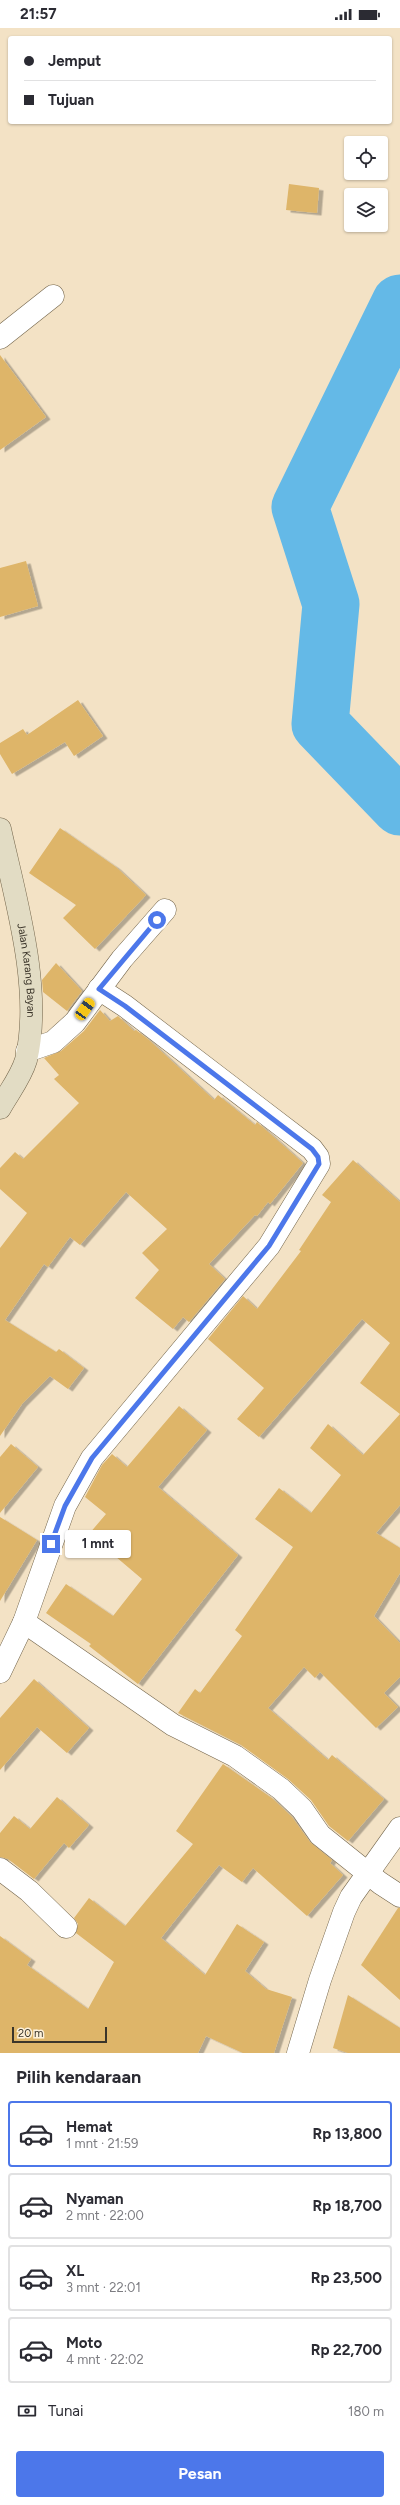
<!DOCTYPE html>
<html lang="id">
<meta charset="utf-8">
<style>
body{margin:0;font-family:Figtree,sans-serif;background:#f7f7f7;color:#2b2b33;height:100vh;display:flex;flex-direction:column;font-size:15px;white-space:nowrap}
*{box-sizing:border-box;margin:0}
p{font-size:13px;color:#7c7c81}
.icon{flex:none;width:22px;height:22px;fill:none;stroke:currentColor;stroke-width:2;stroke-linecap:round;stroke-linejoin:round}
.map{position:relative;height:2025px;overflow:hidden}
.side{display:flex;flex-direction:column;background:#fff;flex:1}
.side>*{flex:none}
.hud{position:absolute;left:8px;top:8px;width:384px;height:88px;border-radius:4px;box-shadow:0 1px 3px #0004;display:grid;align-content:center;height:88px;padding:0 16px;background:#fff}
.fabs{position:absolute;left:344px;top:108px;display:grid;gap:8px}
.fabs a{display:grid;place-items:center;width:44px;height:44px;border-radius:4px;background:#fff;box-shadow:0 1px 3px #0004;font-size:20px}
.scale{position:absolute;left:12px;bottom:10px;width:95px;box-sizing:border-box;padding-left:4px;border:2px solid #3b352a;border-top:0;font-size:11px;line-height:14px;white-space:nowrap;color:#3b352a;-webkit-text-stroke:3px #fdf0d8;paint-order:stroke}
.end{position:absolute;width:18px;height:18px;margin:-9px;border:5px solid #4c77ea;background:#fff;box-shadow:0 0 0 2px #fff}
.from{border-radius:50%}
.bubble{position:absolute;height:28px;border-radius:4px;background:#fff;box-shadow:0 1px 3px #0004;font-size:13px;font-weight:700;line-height:28px;text-align:center}
.car{position:absolute;width:12px;height:24px;margin:-12px -6px;border-radius:5px;box-shadow:0 0 3px 1px #0007;background:linear-gradient(#f5c518 24%,#345 0 40%,#f5c518 0 76%,#345 0 86%,#f5c518 0)}
.hud b{display:flex;align-items:center;gap:14px;height:38px;font-size:15px}
.hud b+b{border-top:1px solid #e1e1e2}
.hud i{width:10px;height:10px;background:#2b2b33}
ul{padding:0;list-style:none}
li{display:flex;align-items:center;gap:12px;height:66px;margin:0 8px 6px;padding:0 8px;border:2px solid #e1e1e2;border-radius:4px}
li div{flex:1}
li b{display:block;font-size:15px}
li em{font-style:normal;font-weight:700}
li.selected{border-color:#4c77ea}
li>.icon{width:36px;height:36px;stroke-width:1.5}
h2{padding:0 16px;font-size:18px;line-height:48px}
.pay{display:flex;align-items:center;gap:10px;height:44px;padding:0 16px;font-size:15px}
.pay p{margin-inline-start:auto}
.primary-button{display:flex;gap:8px;margin-top:auto;padding:8px 16px}
.primary-button a{flex:1;height:46px;border-radius:4px;background:#4c77ea;color:#fff;font-size:16px;font-weight:700;line-height:46px;text-align:center}
.status{display:flex;justify-content:space-between;align-items:center;height:28px;padding:0 20px;background:#fff;direction:ltr}
.status svg{height:11px;fill:currentColor}
.map>svg:first-child{display:block}
.lines{fill:none;stroke-linecap:round;stroke-linejoin:round}
.river{stroke:#64b9e7;stroke-width:57}
.building{fill:#deb569;filter:url(#shadow)}
.street-casing{stroke:#73654b;stroke-width:23}
.secondary-casing{stroke:#73654b;stroke-width:23}
.street{stroke:#fff;stroke-width:22}
.secondary{stroke:#e2dcc4;stroke-width:22}
.route{stroke:#4c77ea;stroke-width:5}
.labels{text-anchor:middle;dominant-baseline:central;stroke-width:4;stroke-linejoin:round;paint-order:stroke}
.street-label{font-size:11px;fill:#3b352a;stroke:#fdf0d8}
</style>
<div class="status"><b>21:57</b><svg viewBox="0 0 49 12"><path d="M0 12V9h3v3zM5 12V6h3v6zM10 12V3h3v9zM15 12V0h3v12zM26 1h20v11H26zM47 4h2v5h-2z"/></svg></div>
<div class="map">
<svg width="400" height="2025" viewBox="0 0 400 2025">
<defs>
<filter id="shadow"><feDropShadow dx="4.5" dy="2.5" stdDeviation="0" flood-color="#0004"/></filter>
</defs>
<rect width="100%" height="100%" fill="#f3e2c5"/>
<g class="lines">
<polyline class="river" points="400,275 300,479 331,576 320,696 400,779"/>
</g>
<g class="building">
<polygon points="289,156 319,160 317,185 286,182"/>
<polygon points="0,327 46,389 0,422"/>
<polygon points="26,533 38,578 0,589 0,540"/>
<polygon points="78,672 103,708 74,728 65,714 12,746 0,726 0,715 23,701 27,707"/>
<polygon points="60,800 116,839 146,867 95,921 63,890 76,877 29,845"/>
<polygon points="56,935 82,963 67,983 43,964 42,952"/>
<polygon points="100,982 110,993 118,988 134,1003 136,1002 149,1012 214,1072 218,1067 255,1097 257,1094 303,1135 270,1176 268,1174 257,1188 255,1187 209,1236 225,1251 189,1294 183,1289 173,1301 135,1270 159,1242 142,1225 167,1201 126,1164 80,1217 70,1209 48,1239 44,1236 5,1292 56,1324 59,1321 84,1340 68,1361 50,1348 22,1376 0,1408 0,1220 27,1185 0,1161 0,1140 15,1124 23,1131 79,1075 54,1051 59,1047 44,1030 61,1023 84,1003"/>
<polygon points="353,1132 400,1174 400,1386 360,1355 390,1315 362,1291 259,1409 237,1391 264,1360 208,1311 243,1268 257,1281 301,1223 299,1222 331,1174 322,1167"/>
<polygon points="179,1378 207,1402 158,1459 238,1527 138,1656 89,1618 91,1616 46,1585 66,1556 113,1588 142,1551 89,1506 106,1486 85,1469 102,1437 112,1426 127,1439"/>
<polygon points="400,1386 400,1477 376,1505 400,1520 400,1545 374,1588 400,1615 400,1649 384,1665 398,1679 376,1700 320,1644 315,1650 304,1639 268,1680 328,1732 332,1727 384,1771 348,1813 329,1798 311,1772 288,1751 241,1717 178,1685 195,1661 200,1665 242,1608 235,1602 293,1519 255,1491 279,1460 311,1485 341,1447 310,1420 328,1396 363,1427"/>
<polygon points="11,1416 38,1439 0,1485 0,1429"/>
<polygon points="0,1489 37,1512 0,1573"/>
<polygon points="34,1651 89,1700 67,1725 37,1699 0,1742 0,1690"/>
<polygon points="223,1736 273,1771 292,1789 310,1814 332,1832 330,1835 343,1847 307,1888 253,1840 242,1854 219,1837 161,1910 205,1947 237,1896 264,1914 245,1943 266,1961 292,1969 274,2025 243,2025 206,2008 198,2025 0,2025 0,1908 31,1931 27,1937 88,1981 114,1934 76,1905 78,1896 74,1890 89,1870 125,1898 193,1816 176,1803"/>
<polygon points="57,1769 89,1797 69,1820 64,1815 34,1851 8,1831 0,1829 0,1805 14,1788 30,1801"/>
<polygon points="398,1880 400,1880 400,1972 361,1937"/>
<polygon points="348,1967 400,2000 400,2025 348,2025 333,2020"/>
</g>
<g class="lines">
<defs>
<g id="street">
<polyline points="0,310 53,268"/>
<polyline points="27,1023 53,1014 75,994 122,931 165,882"/>
<polyline points="24,1594 173,1697 235,1728 281,1761 302,1781 320,1807 380,1855 400,1868"/>
<polyline points="0,1644 24,1594 65,1478 92,1430 269,1218 319,1136 318,1129 312,1121 125,978 99,961"/>
<polyline points="0,1841 29,1863 66,1899"/>
<polyline points="298,2025 320,1952 344,1884 351,1869 400,1800"/>
</g>
<g id="secondary">
<path id="s1" d="M 0,801 C 15,869 43,962 26,1032 C 21,1049 9,1064 0,1080"/>
</g>
</defs>
<use href="#street" class="street-casing"/>
<use href="#secondary" class="secondary-casing"/>
<use href="#street" class="street"/>
<use href="#secondary" class="secondary"/>
</g>
<g class="lines">
<polyline class="route" points="51,1516 65,1478 92,1430 269,1218 319,1136 318,1129 312,1121 125,978 99,961 157,892"/>
</g>
<g class="labels">
<g class="street-label">
<text stroke="none"><textPath href="#s1" startOffset="144">Jalan Karang Bayan</textPath></text>
</g>
</g>
</svg>
<div class="fabs">
<a><svg class="icon" aria-label="locate" viewBox="0 0 24 24"><circle cx="12" cy="12" r="6"/><path d="M12 2v4M12 18v4M2 12h4M18 12h4"/></svg></a>
<a><svg class="icon" aria-label="layers" viewBox="0 0 24 24"><path d="M12 4l9 5-9 5-9-5zM3 14l9 5 9-5"/></svg></a>
</div>
<div class="scale">20 m</div>
<i class="end from" style="left:157px;top:892px"></i>
<i class="end" style="left:51px;top:1516px"></i>
<div class="bubble" style="left:65px;top:1502px;width:66px">1 mnt</div>
<i class="car" style="left:85px;top:981px;rotate:35deg"></i>
<div class="hud">
<b><i class="from"></i>Jemput</b>
<b><i></i>Tujuan</b>
</div>
</div>
<section class="side">
<h2>Pilih kendaraan</h2>
<ul>
<li class="selected"><svg class="icon" aria-label="car" viewBox="0 0 24 24"><path d="M5 17H2v-5l4-1 3-4h7l3 4 3 1v5h-3M9 17h6M6 11h13"/><circle cx="7" cy="17" r="2"/><circle cx="17" cy="17" r="2"/></svg><div><b>Hemat</b><p>1 mnt · 21:59</p></div><em>Rp 13,800</em></li>
<li><svg class="icon" aria-label="car" viewBox="0 0 24 24"><path d="M5 17H2v-5l4-1 3-4h7l3 4 3 1v5h-3M9 17h6M6 11h13"/><circle cx="7" cy="17" r="2"/><circle cx="17" cy="17" r="2"/></svg><div><b>Nyaman</b><p>2 mnt · 22:00</p></div><em>Rp 18,700</em></li>
<li><svg class="icon" aria-label="car" viewBox="0 0 24 24"><path d="M5 17H2v-5l4-1 3-4h7l3 4 3 1v5h-3M9 17h6M6 11h13"/><circle cx="7" cy="17" r="2"/><circle cx="17" cy="17" r="2"/></svg><div><b>XL</b><p>3 mnt · 22:01</p></div><em>Rp 23,500</em></li>
<li><svg class="icon" aria-label="car" viewBox="0 0 24 24"><path d="M5 17H2v-5l4-1 3-4h7l3 4 3 1v5h-3M9 17h6M6 11h13"/><circle cx="7" cy="17" r="2"/><circle cx="17" cy="17" r="2"/></svg><div><b>Moto</b><p>4 mnt · 22:02</p></div><em>Rp 22,700</em></li>
</ul>
<div class="pay"><svg class="icon" aria-label="cash" viewBox="0 0 24 24"><path d="M3 7h18v10H3z"/><circle cx="12" cy="12" r="2"/></svg>Tunai<p>180 m</p></div>
<div class="primary-button"><a>Pesan</a></div>
</section>
